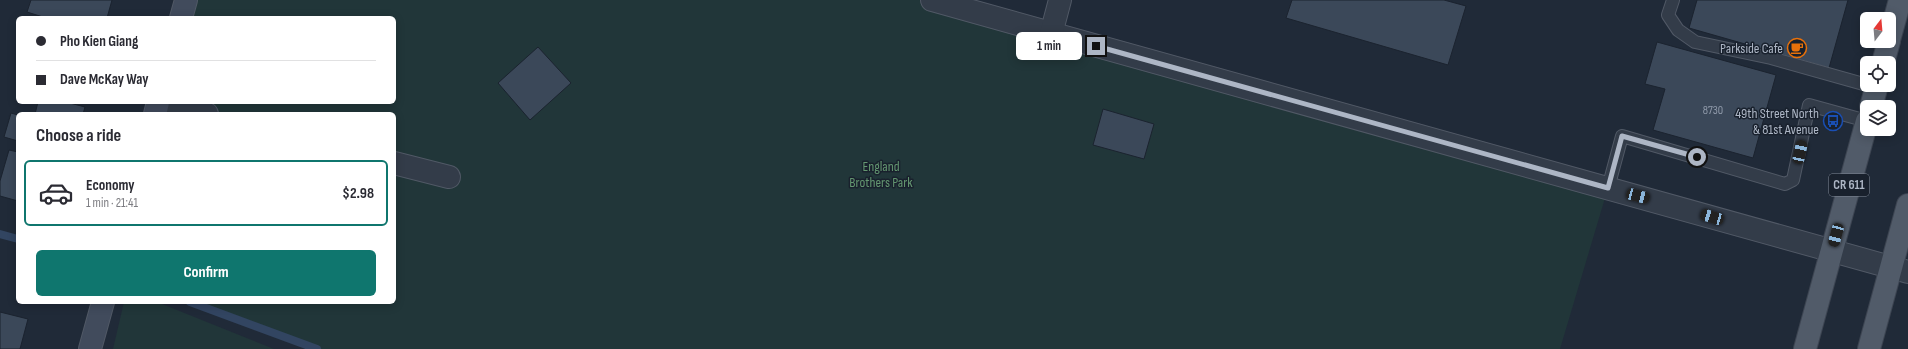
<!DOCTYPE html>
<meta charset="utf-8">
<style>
body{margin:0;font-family:"Sofia Sans Condensed",sans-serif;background:#f2f2f3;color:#2b2b33;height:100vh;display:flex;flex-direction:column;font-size:15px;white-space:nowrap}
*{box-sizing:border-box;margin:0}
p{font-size:13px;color:#7c7c81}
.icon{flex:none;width:22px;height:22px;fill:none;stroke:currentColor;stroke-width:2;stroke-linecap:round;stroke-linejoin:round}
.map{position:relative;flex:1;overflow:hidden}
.drawer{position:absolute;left:16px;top:112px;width:380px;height:192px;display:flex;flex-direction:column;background:#fff;border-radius:6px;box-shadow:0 2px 10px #0003}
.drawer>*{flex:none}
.guide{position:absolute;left:16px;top:16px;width:380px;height:88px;border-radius:6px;box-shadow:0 2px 10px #0003;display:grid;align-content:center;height:88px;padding:0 20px;background:#fff}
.needle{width:26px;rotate:16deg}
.buttons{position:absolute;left:1860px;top:12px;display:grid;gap:8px}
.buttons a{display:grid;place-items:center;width:36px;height:36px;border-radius:6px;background:#fff;box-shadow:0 2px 10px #0003;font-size:20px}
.end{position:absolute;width:18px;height:18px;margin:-9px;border:5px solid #adb6c5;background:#111;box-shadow:0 0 0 2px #111}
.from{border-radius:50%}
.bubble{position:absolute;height:28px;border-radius:6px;background:#fff;box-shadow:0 2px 10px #0003;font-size:13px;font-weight:700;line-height:28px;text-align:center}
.car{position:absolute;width:12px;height:24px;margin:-12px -6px;border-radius:5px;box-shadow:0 0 3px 1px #0007;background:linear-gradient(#222 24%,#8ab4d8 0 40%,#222 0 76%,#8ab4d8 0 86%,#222 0)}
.guide b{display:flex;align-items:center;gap:14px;height:38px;font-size:15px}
.guide b+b{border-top:1px solid #e1e1e2}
.guide i{width:10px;height:10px;background:#2b2b33}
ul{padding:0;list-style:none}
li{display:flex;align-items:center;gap:12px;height:66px;margin:0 8px 6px;padding:0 12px;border:2px solid transparent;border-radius:6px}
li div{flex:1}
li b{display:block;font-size:15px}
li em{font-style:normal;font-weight:700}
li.current{border-color:#0f766e}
li>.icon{width:36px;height:36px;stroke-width:1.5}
h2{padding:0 20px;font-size:18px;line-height:48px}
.action{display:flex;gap:8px;margin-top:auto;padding:8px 20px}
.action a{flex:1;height:46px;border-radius:6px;background:#0f766e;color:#fff;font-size:16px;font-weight:700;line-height:46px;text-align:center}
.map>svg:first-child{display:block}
.green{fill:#213639}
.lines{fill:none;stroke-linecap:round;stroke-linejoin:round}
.stream{stroke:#324561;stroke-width:8}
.building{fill:#3b4859;stroke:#1b232f}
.lane-casing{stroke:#515966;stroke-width:14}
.street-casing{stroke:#515966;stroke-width:24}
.secondary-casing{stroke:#515966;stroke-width:24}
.primary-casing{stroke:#3d4552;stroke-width:24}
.lane{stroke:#333c49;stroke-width:12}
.street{stroke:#333c49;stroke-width:22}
.secondary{stroke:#414b5c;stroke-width:22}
.primary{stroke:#515b69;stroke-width:22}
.route{stroke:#adb6c5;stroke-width:5}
.labels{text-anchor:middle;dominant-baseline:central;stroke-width:3;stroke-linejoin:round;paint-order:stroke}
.number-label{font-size:12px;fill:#909aaa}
.shield{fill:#19212d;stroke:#818997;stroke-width:1}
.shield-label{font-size:13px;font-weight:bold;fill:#adb6c5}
.poi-label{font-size:14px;fill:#adb6c5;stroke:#19212d;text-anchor:end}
.park-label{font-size:14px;fill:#649771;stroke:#19212d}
</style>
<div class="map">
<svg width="1908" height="349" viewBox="0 0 1908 349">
<rect width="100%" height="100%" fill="#202a38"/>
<g class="green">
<polygon points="186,0 942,0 1608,188 1560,349 319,349 297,343 195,302 394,302 394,114 155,114 158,102 394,102 394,18 181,18"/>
<polygon points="124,302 157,302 274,349 113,349"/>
</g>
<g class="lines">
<g class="stream">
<polyline points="0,234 18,239"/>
<polyline points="190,302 317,349"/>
</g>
</g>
<g class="building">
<polygon points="31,0 112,0 107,18 46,18 27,12"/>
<polygon points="1292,0 1444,0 1466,6 1448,65 1286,18"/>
<polygon points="1697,0 1848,0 1829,68 1689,28"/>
<polygon points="1657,42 1776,75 1753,158 1653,130 1665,89 1645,84"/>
<polygon points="538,47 571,83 530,120 498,83"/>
<polygon points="38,102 66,102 85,107 83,114 35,114"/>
<polygon points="1103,109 1154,124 1144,159 1093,145"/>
<polygon points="11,113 18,115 18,141 4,137"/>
<polygon points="9,150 18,152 18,201 0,196 0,181"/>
<polygon points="0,312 28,319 20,349 0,349"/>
</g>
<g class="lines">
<defs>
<g id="lane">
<polyline points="1673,0 1668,15 1678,30 1695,42 1771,58 1867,85"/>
<polyline points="1608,188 1622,136 1785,184 1793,180 1809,105 1867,121"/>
</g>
<g id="street">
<polyline points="932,0 1908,272"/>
<polyline points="1051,34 1060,0"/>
<polyline points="162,102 207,114"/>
<polyline points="394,163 449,177"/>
</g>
<g id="secondary">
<polyline points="181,18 186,0"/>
<polyline points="155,114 158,102"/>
<polyline points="90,349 103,302"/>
</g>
<g id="primary">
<polyline points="1889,40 1900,0"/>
<polyline points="1883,63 1889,41"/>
<polyline points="1871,107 1877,85"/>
<polyline points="1805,349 1867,121"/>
<polyline points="1869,349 1908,205"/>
</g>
</defs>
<use href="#lane" class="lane-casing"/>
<use href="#street" class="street-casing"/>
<use href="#secondary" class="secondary-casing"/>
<use href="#primary" class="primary-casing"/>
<use href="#lane" class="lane"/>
<use href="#street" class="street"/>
<use href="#secondary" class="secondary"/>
<use href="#primary" class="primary"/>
</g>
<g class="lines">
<polyline class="route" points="1096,46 1608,188 1622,136 1697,157"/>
</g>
<defs>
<symbol id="cafe-ring" viewBox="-11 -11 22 22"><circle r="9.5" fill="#19212d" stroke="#e8710a" stroke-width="1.5"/><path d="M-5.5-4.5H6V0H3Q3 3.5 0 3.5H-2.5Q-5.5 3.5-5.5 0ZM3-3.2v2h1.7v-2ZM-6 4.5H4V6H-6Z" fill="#e8710a"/></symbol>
<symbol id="bus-ring" viewBox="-11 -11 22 22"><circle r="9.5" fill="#19212d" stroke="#1a4fb4" stroke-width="1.5"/><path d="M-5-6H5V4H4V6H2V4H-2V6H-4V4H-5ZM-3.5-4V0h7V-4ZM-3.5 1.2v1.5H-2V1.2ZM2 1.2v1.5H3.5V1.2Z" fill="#1a4fb4"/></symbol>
</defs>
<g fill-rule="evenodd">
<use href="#cafe-ring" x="1786" y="37" width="22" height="22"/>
<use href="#bus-ring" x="1822" y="110" width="22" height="22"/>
</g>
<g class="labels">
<g class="number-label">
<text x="1713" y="110">8730</text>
</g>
<rect class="shield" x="1829" y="174" width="40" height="22" rx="3"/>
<g class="shield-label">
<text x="1849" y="185">CR 611</text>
</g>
<g class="poi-label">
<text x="1783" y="48">Parkside Cafe</text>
<text x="1819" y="113">49th Street North<tspan x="1819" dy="16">&amp; 81st Avenue</tspan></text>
</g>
<g class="park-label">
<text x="881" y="166">England<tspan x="881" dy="16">Brothers Park</tspan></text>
</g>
</g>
</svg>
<div class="buttons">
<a><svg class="needle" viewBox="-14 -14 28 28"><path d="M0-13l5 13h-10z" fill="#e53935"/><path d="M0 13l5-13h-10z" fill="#7c7c81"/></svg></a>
<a><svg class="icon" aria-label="locate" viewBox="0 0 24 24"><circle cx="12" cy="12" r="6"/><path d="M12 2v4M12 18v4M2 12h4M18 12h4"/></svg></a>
<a><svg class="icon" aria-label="layers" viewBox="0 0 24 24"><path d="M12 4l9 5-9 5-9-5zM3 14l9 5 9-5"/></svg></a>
</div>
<i class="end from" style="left:1697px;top:157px"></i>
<i class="end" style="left:1096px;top:46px"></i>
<div class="bubble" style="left:1016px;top:32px;width:66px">1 min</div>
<i class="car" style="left:1800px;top:152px;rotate:12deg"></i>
<i class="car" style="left:1638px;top:196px;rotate:105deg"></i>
<i class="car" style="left:1712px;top:217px;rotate:286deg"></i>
<i class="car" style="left:1836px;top:235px;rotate:195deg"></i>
<div class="guide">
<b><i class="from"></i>Pho Kien Giang</b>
<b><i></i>Dave McKay Way</b>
</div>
<section class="drawer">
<h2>Choose a ride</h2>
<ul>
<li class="current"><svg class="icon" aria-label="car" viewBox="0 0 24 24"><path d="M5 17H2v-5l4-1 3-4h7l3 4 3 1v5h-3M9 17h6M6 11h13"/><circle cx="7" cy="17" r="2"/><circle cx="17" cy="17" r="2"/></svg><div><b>Economy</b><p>1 min · 21:41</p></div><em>$2.98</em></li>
</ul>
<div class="action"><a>Confirm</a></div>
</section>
</div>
